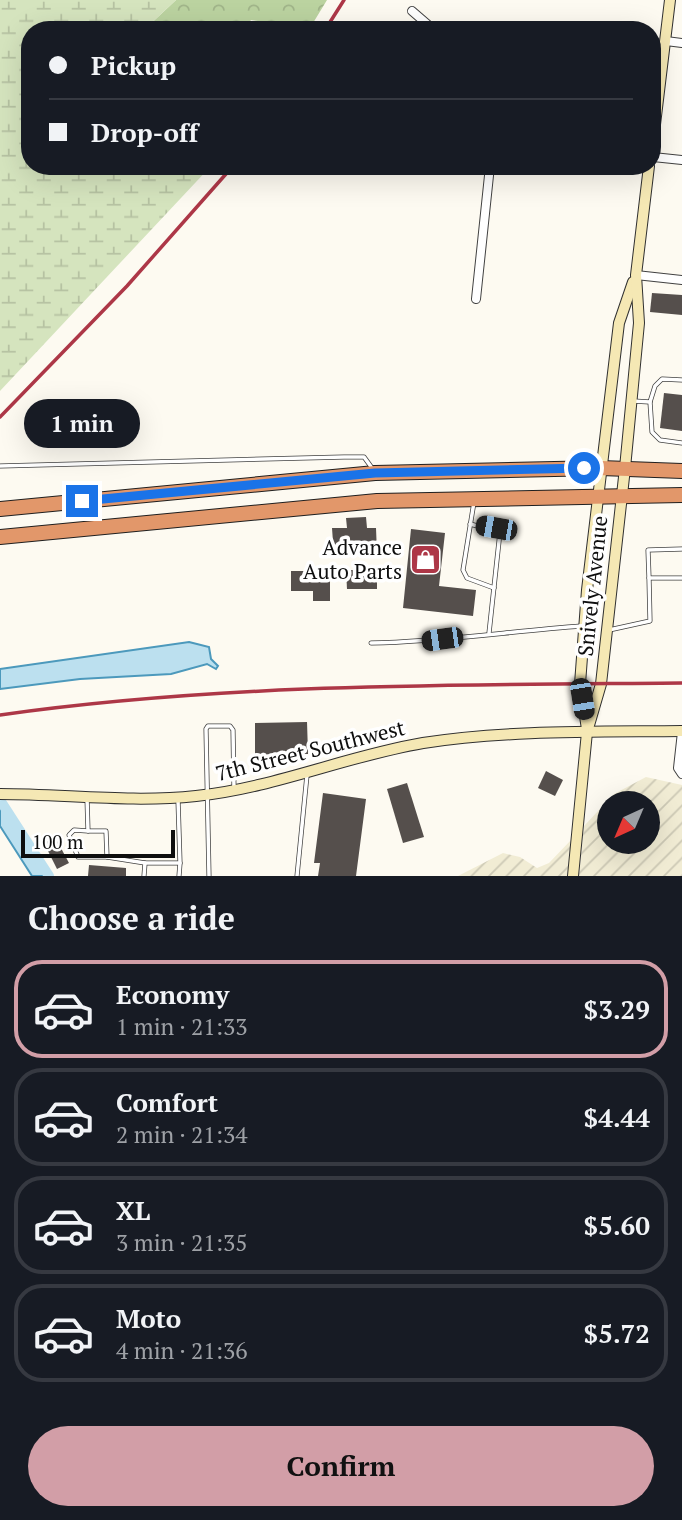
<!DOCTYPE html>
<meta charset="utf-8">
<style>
body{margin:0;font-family:"PT Serif",serif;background:#242831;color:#f1f3f6;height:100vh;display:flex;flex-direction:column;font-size:26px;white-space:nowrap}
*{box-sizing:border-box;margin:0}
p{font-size:23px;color:#9ea1a6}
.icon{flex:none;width:38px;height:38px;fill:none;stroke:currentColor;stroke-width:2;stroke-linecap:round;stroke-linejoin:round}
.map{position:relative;height:876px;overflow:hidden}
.side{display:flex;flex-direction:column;background:#171b24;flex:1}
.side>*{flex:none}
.hud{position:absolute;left:21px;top:21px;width:640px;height:154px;border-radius:28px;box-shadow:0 7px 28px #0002;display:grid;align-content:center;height:154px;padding:0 28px;background:#171b24}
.needle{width:46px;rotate:224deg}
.fabs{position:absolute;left:597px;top:791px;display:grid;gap:14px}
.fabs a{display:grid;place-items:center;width:63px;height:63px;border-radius:50%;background:#171b24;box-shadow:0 7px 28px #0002;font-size:35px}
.scale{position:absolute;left:21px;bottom:18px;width:154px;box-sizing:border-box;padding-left:7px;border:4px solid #0e0e0e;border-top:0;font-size:19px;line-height:24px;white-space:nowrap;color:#0e0e0e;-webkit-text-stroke:5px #fff;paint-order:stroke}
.end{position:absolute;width:32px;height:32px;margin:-16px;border:9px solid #1a73e8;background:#fff;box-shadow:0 0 0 4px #fff}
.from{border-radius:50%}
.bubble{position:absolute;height:49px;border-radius:24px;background:#171b24;box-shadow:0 7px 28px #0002;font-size:23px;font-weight:700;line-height:49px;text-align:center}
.car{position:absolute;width:21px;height:42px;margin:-21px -10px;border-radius:9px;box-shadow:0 0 5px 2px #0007;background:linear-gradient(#222 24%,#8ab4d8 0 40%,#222 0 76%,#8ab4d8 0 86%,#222 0)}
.hud b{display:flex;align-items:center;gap:24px;height:66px;font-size:26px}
.hud b+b{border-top:2px solid #363941}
.hud i{width:18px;height:18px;background:#f1f3f6}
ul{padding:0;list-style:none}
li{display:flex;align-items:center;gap:21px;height:98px;margin:0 14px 10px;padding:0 14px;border:4px solid #363941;border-radius:28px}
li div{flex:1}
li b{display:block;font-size:26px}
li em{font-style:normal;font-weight:700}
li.active{border-color:#d29ea7}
li>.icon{width:63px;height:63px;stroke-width:1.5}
h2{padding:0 28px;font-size:32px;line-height:84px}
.button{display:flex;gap:14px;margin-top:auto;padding:14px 28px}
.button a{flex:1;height:80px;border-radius:42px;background:#d29ea7;color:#111;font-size:28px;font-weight:700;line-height:80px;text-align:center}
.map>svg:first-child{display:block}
.farmland{fill:url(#farmland-furrows);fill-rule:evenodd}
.forest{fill:url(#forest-crowns)}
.wetland{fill:url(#wetland-marsh)}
.water{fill:#bce0ef;stroke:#4c99bc;stroke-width:2}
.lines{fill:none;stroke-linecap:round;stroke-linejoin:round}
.canal{stroke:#bce0ef;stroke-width:10}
.building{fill:#554f4c}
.lane-casing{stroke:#414141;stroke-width:5}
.street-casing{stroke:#414141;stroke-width:10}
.secondary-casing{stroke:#303030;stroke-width:12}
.highway-casing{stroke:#1f1f1f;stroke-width:16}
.lane{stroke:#fff;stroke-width:3.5}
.street{stroke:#fff;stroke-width:8}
.secondary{stroke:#f5e8b4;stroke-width:10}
.highway{stroke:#e2976a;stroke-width:14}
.rail{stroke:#ad3747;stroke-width:3.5}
.route{stroke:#1a73e8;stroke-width:9}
.labels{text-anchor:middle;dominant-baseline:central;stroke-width:7;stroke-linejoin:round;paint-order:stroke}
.poi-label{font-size:21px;fill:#0e0e0e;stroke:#fff;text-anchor:end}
.street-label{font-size:21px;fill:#0e0e0e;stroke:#fff}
</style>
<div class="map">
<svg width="682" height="876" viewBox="0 0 682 876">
<defs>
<pattern id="farmland-furrows" width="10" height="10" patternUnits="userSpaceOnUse" patternTransform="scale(1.75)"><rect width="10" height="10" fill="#f1ecd4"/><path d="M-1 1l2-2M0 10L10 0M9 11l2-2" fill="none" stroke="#cdc9b5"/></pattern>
<pattern id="forest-crowns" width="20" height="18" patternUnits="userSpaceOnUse" patternTransform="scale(1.75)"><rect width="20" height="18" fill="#bbd3a0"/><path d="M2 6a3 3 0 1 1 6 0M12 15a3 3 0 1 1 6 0" fill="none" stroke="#a0b489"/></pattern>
<pattern id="wetland-marsh" width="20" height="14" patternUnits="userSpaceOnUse" patternTransform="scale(1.75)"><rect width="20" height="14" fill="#d5e4be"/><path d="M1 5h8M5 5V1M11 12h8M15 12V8" fill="none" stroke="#b6c2a2"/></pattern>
</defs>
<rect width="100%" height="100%" fill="#fdfaf1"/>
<g class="farmland">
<path d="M 646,777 L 682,785 L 682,876 L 579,876 L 584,826 L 614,794 ZM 609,803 L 648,803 L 648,842 L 609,842 Z"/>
<polygon points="571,840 568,876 458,876 503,853 520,857 537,868 549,863"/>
</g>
<polygon class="forest" points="176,0 327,0 310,28 251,20 243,30 144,30"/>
<polygon class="wetland" points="0,0 176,0 144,30 30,30 30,166 211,166 0,391"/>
<g class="water">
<polygon points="189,642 209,647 211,659 218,666 216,669 207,664 171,674 80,679 0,689 0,669"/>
<polygon points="0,800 50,876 32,876 0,826"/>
</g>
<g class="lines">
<polyline class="canal" points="0,800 49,876"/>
</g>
<g class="building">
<polygon points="652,293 682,295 682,315 650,312"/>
<polygon points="664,393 682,395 682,431 660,428"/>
<polygon points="366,517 367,528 376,528 377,553 334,556 332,528 347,528 346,518"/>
<polygon points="411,529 445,533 439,586 476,590 473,616 403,608"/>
<polygon points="346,570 377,570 377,589 347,589"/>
<polygon points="291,571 330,571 330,601 313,601 313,591 291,591"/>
<polygon points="307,722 308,754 255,755 255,723"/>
<polygon points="546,771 563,780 555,796 538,788"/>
<polygon points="407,783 424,837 403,843 387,789"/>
<polygon points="323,793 366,799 356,876 318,876 320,863 314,863"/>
<polygon points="55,837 69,863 57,869 44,843"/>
<polygon points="89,865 126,868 126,876 88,876"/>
</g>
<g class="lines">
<defs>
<g id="lane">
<polyline points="633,401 650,402 655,386 662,379 682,380"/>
<polyline points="650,402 652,432 660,440 682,443"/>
<polyline points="0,466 344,457 364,457 372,468"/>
<polyline points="474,502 463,570 467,578 494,588"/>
<polyline points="470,524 500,532 489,633"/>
<polyline points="649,578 648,550 682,549"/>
<polyline points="609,630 650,621 649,578 682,578"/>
<path d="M 371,643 C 442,642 512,631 582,626"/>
<polyline points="87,798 88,831 106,831 107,857 145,863 180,863 178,800"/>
<polyline points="88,831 74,830 69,835 78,857 107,857"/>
<polyline points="144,876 145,863"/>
<polyline points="179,876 180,863"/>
<polyline points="209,876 206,729 208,726 230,726 233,730 234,789"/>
<polyline points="297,876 307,775"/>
</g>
<g id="street">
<polyline points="412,11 434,30"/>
<polyline points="666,41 682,43"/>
<polyline points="653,157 682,160"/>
<polyline points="636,275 682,280"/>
<polyline points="476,299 490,166"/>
<polyline points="682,732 678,768 682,774"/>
</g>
<g id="secondary">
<polyline points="653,141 670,0"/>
<polyline points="587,729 580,684 587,590 619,323 633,282"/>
<path d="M 0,794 C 65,794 131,803 196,796 C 274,788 346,756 423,743 C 507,730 597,732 682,731"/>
<polyline points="573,876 587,732 601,684 625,468 639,323 636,275 649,166"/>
</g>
<g id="highway">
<polyline points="0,509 375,473 601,468 682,471"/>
<polyline points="0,537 377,501 682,495"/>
</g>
</defs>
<use href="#lane" class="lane-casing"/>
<use href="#street" class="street-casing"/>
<use href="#secondary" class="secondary-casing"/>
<use href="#highway" class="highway-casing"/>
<use href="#lane" class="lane"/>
<use href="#street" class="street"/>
<use href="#secondary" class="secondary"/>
<use href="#highway" class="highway"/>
<g class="rail">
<polyline points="325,30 344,0"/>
<polyline points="0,417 127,286 233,166"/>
<path d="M 0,715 C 226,683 454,685 682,683"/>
</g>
</g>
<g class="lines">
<polyline class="route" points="82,501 375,473 584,468"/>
</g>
<defs>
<symbol id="shop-square" viewBox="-11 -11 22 22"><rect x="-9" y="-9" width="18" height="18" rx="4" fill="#ad3747" stroke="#fff"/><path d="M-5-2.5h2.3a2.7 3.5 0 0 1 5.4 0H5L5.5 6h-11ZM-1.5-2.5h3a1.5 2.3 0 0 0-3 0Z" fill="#fff"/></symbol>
</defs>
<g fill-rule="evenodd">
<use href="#shop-square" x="408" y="542" width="35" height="35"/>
</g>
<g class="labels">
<g class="poi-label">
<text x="402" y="547">Advance<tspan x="402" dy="24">Auto Parts</tspan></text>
</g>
<g class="street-label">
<text transform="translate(592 586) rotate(-84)">Snively Avenue</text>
<text transform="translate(310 750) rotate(-14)">7th Street Southwest</text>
</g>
</g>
</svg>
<div class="fabs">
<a><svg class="needle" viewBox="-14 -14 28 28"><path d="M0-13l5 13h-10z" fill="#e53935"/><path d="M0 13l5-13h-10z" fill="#9ea1a6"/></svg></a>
</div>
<div class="scale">100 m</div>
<i class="end from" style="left:584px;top:468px"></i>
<i class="end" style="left:82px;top:501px"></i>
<div class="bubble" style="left:24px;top:399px;width:116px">1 min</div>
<i class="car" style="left:496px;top:528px;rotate:280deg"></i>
<i class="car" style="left:442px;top:639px;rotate:262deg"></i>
<i class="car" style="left:582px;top:699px;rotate:171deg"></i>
<div class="hud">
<b><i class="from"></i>Pickup</b>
<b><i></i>Drop-off</b>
</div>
</div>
<section class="side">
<h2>Choose a ride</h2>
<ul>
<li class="active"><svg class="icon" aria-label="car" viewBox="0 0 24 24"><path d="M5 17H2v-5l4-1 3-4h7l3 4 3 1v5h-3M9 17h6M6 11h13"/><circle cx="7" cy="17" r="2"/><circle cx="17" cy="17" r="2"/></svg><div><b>Economy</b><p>1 min · 21:33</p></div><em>$3.29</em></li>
<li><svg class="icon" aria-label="car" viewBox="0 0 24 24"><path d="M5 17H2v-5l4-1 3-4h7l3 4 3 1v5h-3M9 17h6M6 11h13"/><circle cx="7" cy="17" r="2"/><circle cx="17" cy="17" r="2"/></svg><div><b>Comfort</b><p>2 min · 21:34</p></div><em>$4.44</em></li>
<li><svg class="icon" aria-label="car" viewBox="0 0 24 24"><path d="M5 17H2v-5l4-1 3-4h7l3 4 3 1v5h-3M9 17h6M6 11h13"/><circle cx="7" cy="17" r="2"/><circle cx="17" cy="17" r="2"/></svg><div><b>XL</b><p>3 min · 21:35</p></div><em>$5.60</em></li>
<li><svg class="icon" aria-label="car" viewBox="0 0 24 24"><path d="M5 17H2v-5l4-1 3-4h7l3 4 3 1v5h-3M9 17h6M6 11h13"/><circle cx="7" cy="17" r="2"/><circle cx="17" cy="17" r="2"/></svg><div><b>Moto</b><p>4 min · 21:36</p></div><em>$5.72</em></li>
</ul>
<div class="button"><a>Confirm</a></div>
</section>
